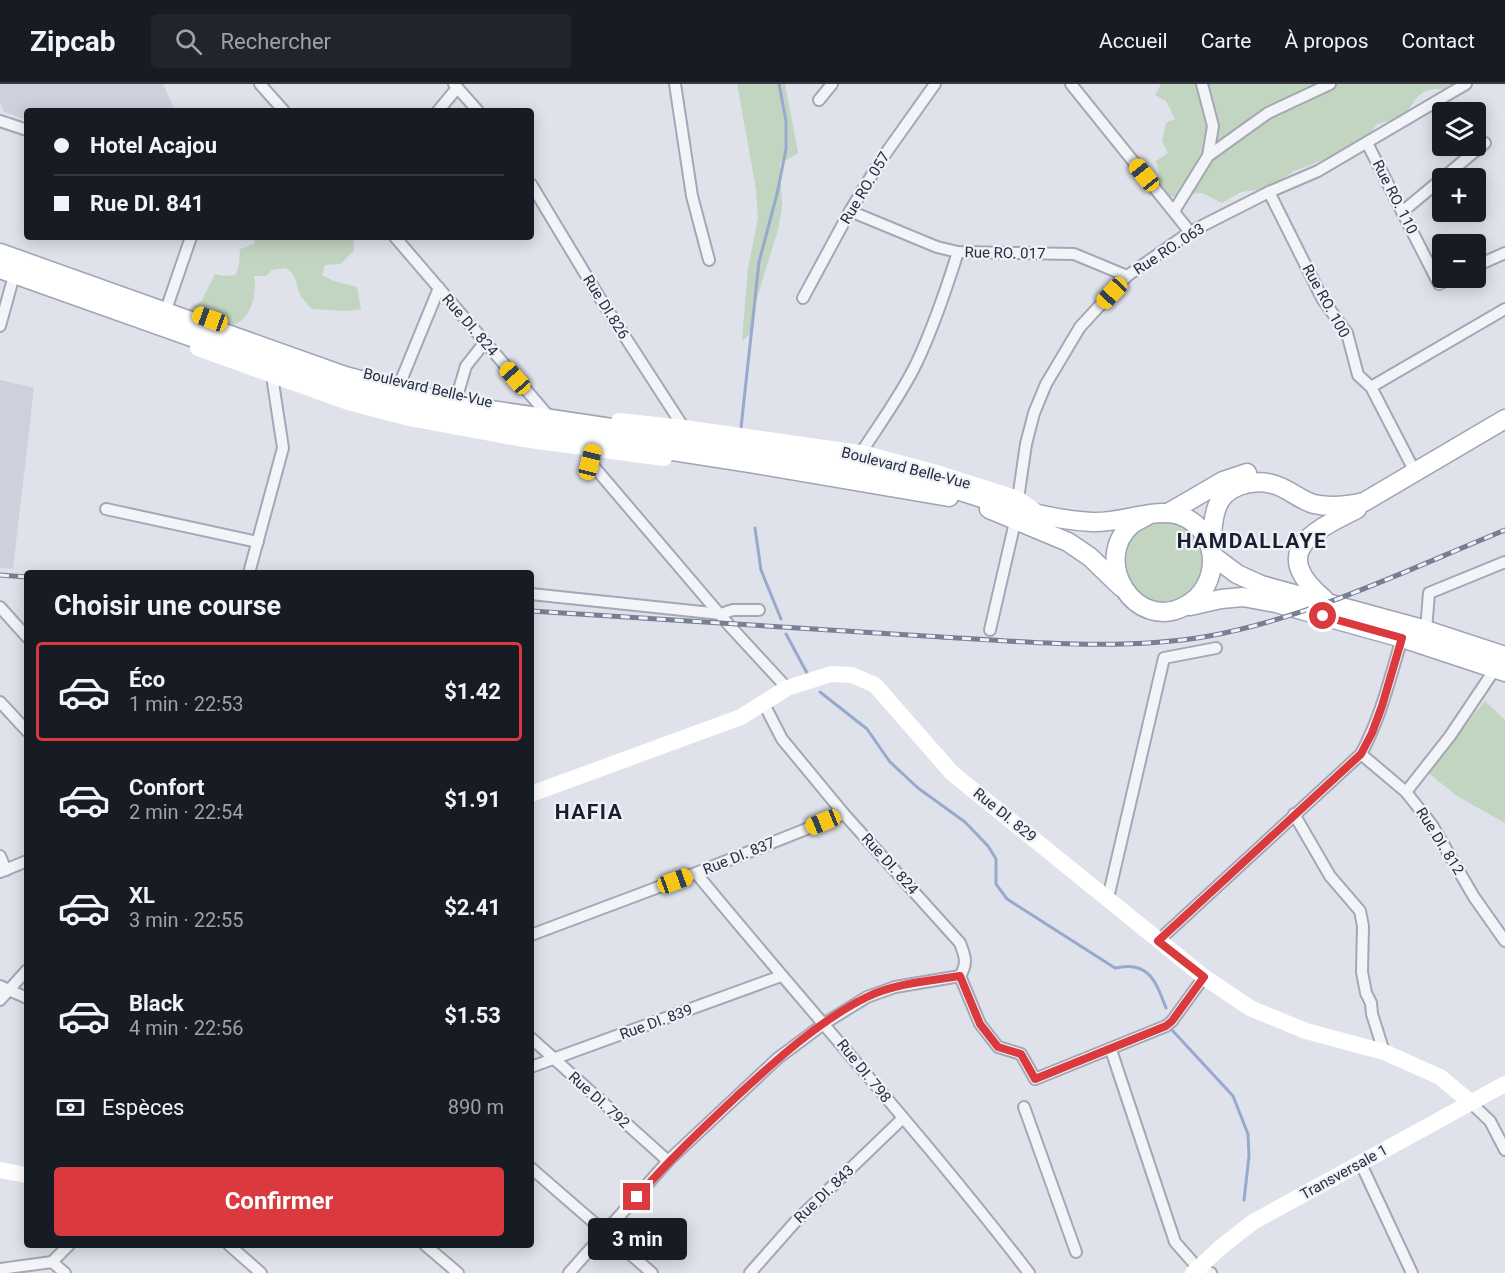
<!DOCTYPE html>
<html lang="fr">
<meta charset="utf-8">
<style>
body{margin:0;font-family:Roboto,sans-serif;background:#20242c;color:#f1f3f6;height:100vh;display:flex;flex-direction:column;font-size:22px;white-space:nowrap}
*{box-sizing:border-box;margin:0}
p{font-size:20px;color:#9ea1a6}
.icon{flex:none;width:33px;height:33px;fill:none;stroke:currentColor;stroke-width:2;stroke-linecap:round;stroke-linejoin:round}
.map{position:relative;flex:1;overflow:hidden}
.details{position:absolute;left:24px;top:486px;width:510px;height:678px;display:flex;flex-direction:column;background:#171b24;border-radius:6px;box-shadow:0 3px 15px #0003}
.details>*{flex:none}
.guide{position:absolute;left:24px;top:24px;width:510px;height:132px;border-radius:6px;box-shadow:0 3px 15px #0003;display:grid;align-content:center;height:132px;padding:0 30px;background:#171b24}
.controls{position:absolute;left:1432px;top:18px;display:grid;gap:12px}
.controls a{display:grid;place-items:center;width:54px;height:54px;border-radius:6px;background:#171b24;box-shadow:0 3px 15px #0003;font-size:30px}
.end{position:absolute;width:27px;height:27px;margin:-14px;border:8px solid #da3a3d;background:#fff;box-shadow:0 0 0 3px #fff}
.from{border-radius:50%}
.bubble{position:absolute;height:42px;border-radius:6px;background:#171b24;box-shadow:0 3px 15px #0003;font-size:20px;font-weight:700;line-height:42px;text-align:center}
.car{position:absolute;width:18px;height:36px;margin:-18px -9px;border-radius:8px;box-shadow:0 0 4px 2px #0007;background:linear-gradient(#f5c518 24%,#345 0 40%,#f5c518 0 76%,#345 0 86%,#f5c518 0)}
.guide b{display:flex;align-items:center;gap:21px;height:57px;font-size:22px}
.guide b+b{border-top:2px solid #363941}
.guide i{width:15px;height:15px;background:#f1f3f6}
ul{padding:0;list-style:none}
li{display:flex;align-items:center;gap:18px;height:99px;margin:0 12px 9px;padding:0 18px;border:3px solid transparent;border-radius:6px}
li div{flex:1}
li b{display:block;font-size:22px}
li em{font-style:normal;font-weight:700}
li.active{border-color:#da3a3d}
li>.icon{width:54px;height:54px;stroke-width:1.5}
h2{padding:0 30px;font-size:27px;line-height:72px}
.pay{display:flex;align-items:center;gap:15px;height:66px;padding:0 30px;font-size:22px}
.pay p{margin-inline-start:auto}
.button{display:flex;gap:12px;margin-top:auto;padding:12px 30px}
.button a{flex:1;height:69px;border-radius:6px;background:#da3a3d;color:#fff;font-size:24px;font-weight:700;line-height:69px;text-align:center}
header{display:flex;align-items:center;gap:36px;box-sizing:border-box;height:84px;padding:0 30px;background:#171b24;border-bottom:2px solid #363941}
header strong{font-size:28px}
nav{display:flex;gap:33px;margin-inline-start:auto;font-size:21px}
.search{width:420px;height:54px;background:#20242c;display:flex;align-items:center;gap:15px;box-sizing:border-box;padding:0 21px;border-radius:6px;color:#9ea1a6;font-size:22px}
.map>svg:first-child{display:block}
.built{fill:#cdd1dc}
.green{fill:#c2d5c0}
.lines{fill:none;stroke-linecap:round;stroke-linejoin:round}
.stream{stroke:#97aacd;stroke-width:3}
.street-casing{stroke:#a4a8b5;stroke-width:14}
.primary-casing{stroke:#9ea4b7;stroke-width:21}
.street{stroke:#f3f4f8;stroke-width:10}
.secondary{stroke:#fff;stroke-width:16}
.primary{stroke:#fff;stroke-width:18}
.rail-casing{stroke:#787f95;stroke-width:5}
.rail{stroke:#eff2f7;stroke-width:3;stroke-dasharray:9;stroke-linecap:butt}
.route{stroke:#da3a3d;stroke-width:8}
.labels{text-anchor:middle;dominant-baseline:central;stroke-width:4.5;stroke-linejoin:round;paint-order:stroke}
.street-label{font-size:15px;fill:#272d43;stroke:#eff2f7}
.district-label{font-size:21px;font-weight:bold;letter-spacing:1.5px;fill:#191f33;stroke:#eff2f7}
</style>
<header>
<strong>Zipcab</strong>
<div class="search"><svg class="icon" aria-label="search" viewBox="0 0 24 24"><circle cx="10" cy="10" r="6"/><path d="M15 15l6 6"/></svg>Rechercher</div>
<nav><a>Accueil</a><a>Carte</a><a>À propos</a><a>Contact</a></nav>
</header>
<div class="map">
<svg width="1505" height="1189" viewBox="0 0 1505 1189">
<rect width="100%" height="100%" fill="#dfe2ea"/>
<g class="built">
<polygon points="2,0 163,0 175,27 27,27 27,36 4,28 0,18 0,1"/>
<polygon points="0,296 34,304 13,485 0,484"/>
</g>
<g class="green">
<polygon points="737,0 785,0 798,69 780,80 782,123 778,146 757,214 753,247 742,257 748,184 758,134 756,105"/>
<path d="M 1161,0 L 1457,0 L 1450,6 C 1423,2 1417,10 1405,33 L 1377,40 L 1367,55 L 1339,70 L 1294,87 L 1275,101 L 1264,105 L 1241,108 L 1222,119 L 1202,109 L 1168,113 L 1149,111 L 1147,101 L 1152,92 L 1160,93 L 1156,77 L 1168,69 L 1162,57 L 1166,39 L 1175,35 L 1166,17 L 1155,11 Z"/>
<path d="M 256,153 L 353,153 L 354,166 L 341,180 L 325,181 L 322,191 L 334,197 L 357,203 L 361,225 L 347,227 L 312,225 C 308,221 303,216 300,210 C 295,198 298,193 286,184 L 272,186 L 266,192 L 254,192 C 258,214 248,246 220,242 C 208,241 196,234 184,231 L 190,224 L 201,218 L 215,190 L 224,192 L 236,191 L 239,179 L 240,165 L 254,160 Z"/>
<polygon points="1158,433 1196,445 1209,489 1178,522 1140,517 1119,477 1136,443"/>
<polygon points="1485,617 1505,636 1505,739 1457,712 1426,687"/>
</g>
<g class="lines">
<g class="stream">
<polyline points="741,344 759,178 777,110 786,65 786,37 779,0"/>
<polyline points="755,444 761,486 781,535"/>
<polyline points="786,550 807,589"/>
<path d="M 820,608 L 867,645 L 890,678 L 918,704 L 965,738 L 988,762 L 996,775 L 996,800 L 1007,815 L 1115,884 C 1149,876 1156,898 1166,924"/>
<polyline points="1172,946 1233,1012 1248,1050 1249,1072 1244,1116"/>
</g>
<defs>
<g id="street">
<polyline points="260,0 284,27"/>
<polyline points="454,0 478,27"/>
<polyline points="675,0 692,112 709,176"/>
<polyline points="1071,0 1190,148"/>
<polyline points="819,16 832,0"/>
<polyline points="438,27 457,4"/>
<polyline points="0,37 27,46"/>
<polyline points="1367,59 1439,200 1452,194"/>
<polyline points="1208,72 1268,29 1330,0"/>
<polyline points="531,100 598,211 684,344"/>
<polyline points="1269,108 1323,216 1347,249 1358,291 1371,303 1415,388"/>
<polyline points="850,127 937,163 958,168 1074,170 1127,192"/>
<polyline points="1174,127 1208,72 1213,42 1202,0"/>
<polyline points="1402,128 1485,59"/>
<polyline points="395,153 546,329"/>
<polyline points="1476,182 1505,169"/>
<polyline points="803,214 850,127 881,76 935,0"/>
<polyline points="168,220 191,153"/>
<polyline points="0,242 13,195"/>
<polyline points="400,299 439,204"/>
<polyline points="1371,303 1505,225"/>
<polyline points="457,312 466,282 485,258"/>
<polyline points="593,365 590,378 728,540 787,604"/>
<path d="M 861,369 C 880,339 902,310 917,278 C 934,242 946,206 958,168"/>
<polyline points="1018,415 1026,360 1034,329 1046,300 1080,243 1127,192 1190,148 1269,108 1318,87 1466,0"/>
<polyline points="106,425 258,458"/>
<polyline points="249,489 283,364 272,292"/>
<polyline points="531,510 721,530 733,526 759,526"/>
<polyline points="0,523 27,553"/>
<polyline points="990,546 1015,438"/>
<polyline points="1426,546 1429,509 1505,478"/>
<polyline points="0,618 27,647"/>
<polyline points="1361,670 1406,708 1432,741 1474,813 1505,857"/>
<polyline points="1406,708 1450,652 1495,585"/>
<polyline points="1294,730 1330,792 1360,827 1363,842 1362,888 1366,909 1371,919 1372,930 1384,968"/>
<polyline points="0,772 6,786"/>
<polyline points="0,788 27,777"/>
<path d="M 696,789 C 806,923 923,1051 1029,1189"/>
<polyline points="1108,814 1164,574 1216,564"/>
<polyline points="531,851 696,789 844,730"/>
<path d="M 1158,857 L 1361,670 C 1381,633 1390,594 1402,554"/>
<polyline points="960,892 980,940 998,963 1021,970 1035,995 1166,942 1172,937 1204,893"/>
<polyline points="0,902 27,914"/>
<polyline points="0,916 27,886"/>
<polyline points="531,954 668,1077"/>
<polyline points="1111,966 1175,1158 1197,1183 1211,1189"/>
<polyline points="531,983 781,892"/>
<polyline points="1470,1018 1490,1037 1505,1066"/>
<polyline points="1024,1023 1076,1168"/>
<polyline points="1361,1080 1412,1189"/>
<polyline points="531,1084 652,1189"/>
<polyline points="229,1161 261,1189"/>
<polyline points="425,1161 458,1189"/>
<polyline points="52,1178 69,1161"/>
<polyline points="0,1185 52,1178 65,1189"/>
<path d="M 569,1189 L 668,1077 L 778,974 L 825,939 L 867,913 L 895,903 L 960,892 C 968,879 965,872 960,859 L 844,730 L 782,655 L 764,620"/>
<polyline points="750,1189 796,1137 903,1034"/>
</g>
<g id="primary">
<path d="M 0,169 L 345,292 L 451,320 L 854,380 C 877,385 899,389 921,395 C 978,411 1033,435 1092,438 C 1121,440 1156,422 1182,432 C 1222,449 1221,503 1185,522 C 1136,549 1090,477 1132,440 C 1137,437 1143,434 1148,431"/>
<polyline points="0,185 341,306 447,332 750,379 949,413"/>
<polyline points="989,425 1068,458 1090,473 1121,503"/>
<polyline points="1168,429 1223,397 1247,389"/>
<path d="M 1211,464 C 1212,451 1212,436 1217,423 C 1224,402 1252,395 1272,400 C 1287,403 1299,416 1314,420 C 1331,424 1347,422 1364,418 L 1505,335"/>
<polyline points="1213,472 1237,490 1261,501 1426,546 1505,572"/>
<path d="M 1324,515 C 1269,468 1311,448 1357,425"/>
<polyline points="1190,522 1221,515 1243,513 1276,519 1402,554 1505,588"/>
</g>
</defs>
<use href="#street" class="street-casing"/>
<use href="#primary" class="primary-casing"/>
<use href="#street" class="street"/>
<g class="secondary">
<polyline points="198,264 348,318 409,334 523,355 664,374"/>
<polyline points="619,337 684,344 866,370 940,390 1018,415 1036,428"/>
<polyline points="531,710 741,633 787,604 831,590 852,591 875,601 952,689 1204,893 1250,924 1306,947 1384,968 1440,993 1470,1018"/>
<polyline points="0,1086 27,1091"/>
<polyline points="1193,1189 1221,1163 1253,1138 1505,1000"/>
</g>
<use href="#primary" class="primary"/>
<defs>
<g id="rail">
<polyline points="0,491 27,493"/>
<path d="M 531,527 C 662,535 794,544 925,552 C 1016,557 1119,568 1209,552 C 1312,533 1409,485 1505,446"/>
</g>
</defs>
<use href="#rail" class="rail-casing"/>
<use href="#rail" class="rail"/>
</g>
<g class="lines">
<path class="route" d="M 637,1113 C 668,1077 702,1045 737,1012 C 775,977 820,936 867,913 C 896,899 930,897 960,892 L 980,940 L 998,963 L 1021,970 L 1035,995 L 1166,942 L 1172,937 L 1204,893 L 1158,857 L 1361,670 L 1372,649 L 1382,622 L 1402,554 L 1323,532"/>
</g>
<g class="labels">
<g class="street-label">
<text transform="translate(865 104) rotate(-59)">Rue RO. 057</text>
<text transform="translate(1395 113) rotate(63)">Rue RO. 110</text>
<text transform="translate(1169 165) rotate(-33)">Rue RO. 063</text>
<text transform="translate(1005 169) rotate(1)">Rue RO. 017</text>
<text transform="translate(1326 217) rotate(61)">Rue RO. 100</text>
<text transform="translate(606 223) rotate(58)">Rue DI.826</text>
<text transform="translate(470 241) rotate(49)">Rue DI. 824</text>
<text transform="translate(428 304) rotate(13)">Boulevard Belle-Vue</text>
<text transform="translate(906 384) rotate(14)">Boulevard Belle-Vue</text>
<text transform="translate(1005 731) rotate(39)">Rue DI. 829</text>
<text transform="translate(1440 757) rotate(58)">Rue DI. 812</text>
<text transform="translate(739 772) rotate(-22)">Rue DI. 837</text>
<text transform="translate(890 780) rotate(48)">Rue DI. 824</text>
<text transform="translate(656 938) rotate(-20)">Rue DI. 839</text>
<text transform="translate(864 987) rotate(51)">Rue DI. 798</text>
<text transform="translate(599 1016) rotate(42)">Rue DI. 792</text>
<text transform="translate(1344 1088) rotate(-29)">Transversale 1</text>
<text transform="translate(824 1110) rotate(-44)">Rue DI. 843</text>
</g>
<g class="district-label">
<text x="1252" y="457">HAMDALLAYE</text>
<text x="589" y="728">HAFIA</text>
</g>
</g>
</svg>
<div class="controls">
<a><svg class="icon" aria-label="layers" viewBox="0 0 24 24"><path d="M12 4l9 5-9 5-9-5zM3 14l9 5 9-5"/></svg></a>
<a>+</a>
<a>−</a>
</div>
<i class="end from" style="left:1323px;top:532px"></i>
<i class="end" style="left:637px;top:1113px"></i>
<div class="bubble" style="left:588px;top:1134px;width:99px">3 min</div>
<i class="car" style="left:1144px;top:91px;rotate:321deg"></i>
<i class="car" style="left:1112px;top:209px;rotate:223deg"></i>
<i class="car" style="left:210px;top:235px;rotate:290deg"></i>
<i class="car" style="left:515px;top:294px;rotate:319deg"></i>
<i class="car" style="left:590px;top:378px;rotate:14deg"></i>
<i class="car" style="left:823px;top:738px;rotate:248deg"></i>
<i class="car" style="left:675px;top:797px;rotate:70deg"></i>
<div class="guide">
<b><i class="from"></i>Hotel Acajou</b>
<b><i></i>Rue DI. 841</b>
</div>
<section class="details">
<h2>Choisir une course</h2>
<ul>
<li class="active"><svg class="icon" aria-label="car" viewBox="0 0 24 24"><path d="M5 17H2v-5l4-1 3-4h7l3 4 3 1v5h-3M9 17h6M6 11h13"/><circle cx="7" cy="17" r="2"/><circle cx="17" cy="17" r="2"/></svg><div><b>Éco</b><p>1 min · 22:53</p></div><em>$1.42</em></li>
<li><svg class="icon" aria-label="car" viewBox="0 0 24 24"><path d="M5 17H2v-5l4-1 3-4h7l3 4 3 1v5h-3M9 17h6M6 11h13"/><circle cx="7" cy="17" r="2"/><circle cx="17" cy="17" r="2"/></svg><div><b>Confort</b><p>2 min · 22:54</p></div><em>$1.91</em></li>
<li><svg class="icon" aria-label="car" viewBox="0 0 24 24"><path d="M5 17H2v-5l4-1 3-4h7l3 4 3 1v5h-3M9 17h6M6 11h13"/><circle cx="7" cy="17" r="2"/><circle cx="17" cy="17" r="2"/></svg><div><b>XL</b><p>3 min · 22:55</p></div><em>$2.41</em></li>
<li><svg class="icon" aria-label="car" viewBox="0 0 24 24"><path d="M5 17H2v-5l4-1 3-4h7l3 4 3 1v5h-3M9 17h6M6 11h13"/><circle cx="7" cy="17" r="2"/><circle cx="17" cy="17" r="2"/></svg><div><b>Black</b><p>4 min · 22:56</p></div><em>$1.53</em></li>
</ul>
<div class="pay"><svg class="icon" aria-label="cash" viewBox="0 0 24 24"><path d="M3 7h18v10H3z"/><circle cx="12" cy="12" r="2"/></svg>Espèces<p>890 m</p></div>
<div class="button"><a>Confirmer</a></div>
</section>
</div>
